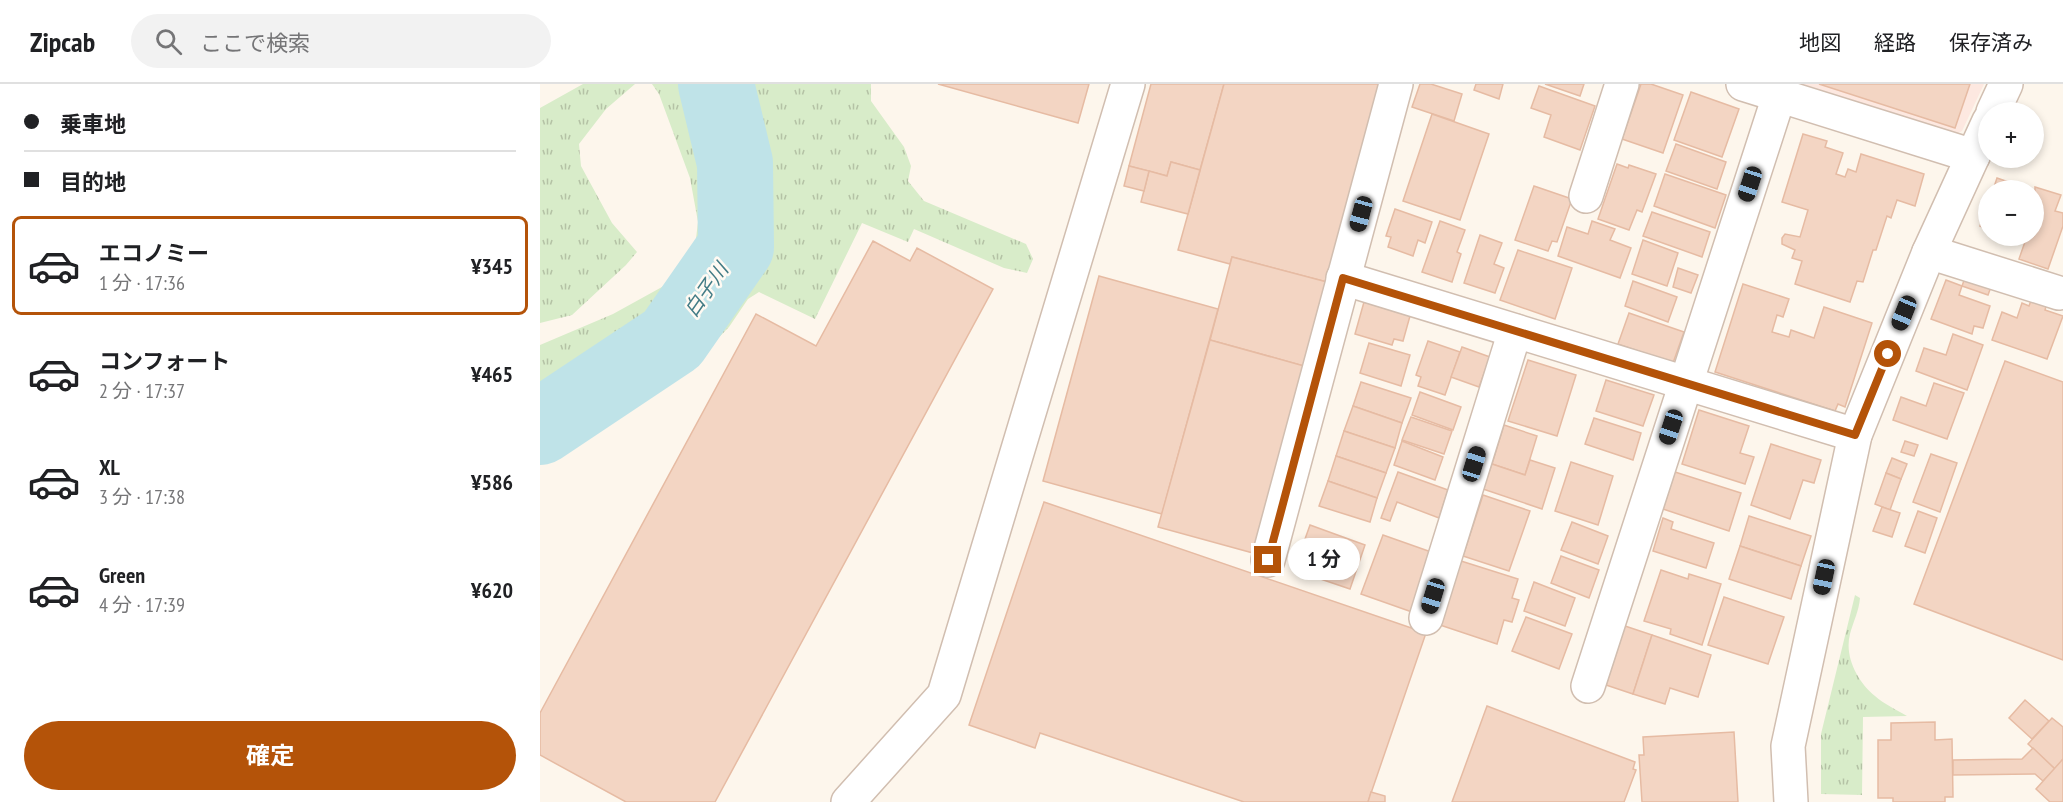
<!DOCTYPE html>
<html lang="ja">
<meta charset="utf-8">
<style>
body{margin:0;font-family:"PT Sans Narrow","Noto Sans JP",sans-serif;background:#f2f2f2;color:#202124;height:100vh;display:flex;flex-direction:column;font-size:22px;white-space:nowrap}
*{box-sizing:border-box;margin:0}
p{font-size:20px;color:#757577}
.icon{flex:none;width:33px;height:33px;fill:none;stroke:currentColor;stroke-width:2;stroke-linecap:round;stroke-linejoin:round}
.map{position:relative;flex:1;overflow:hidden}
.panel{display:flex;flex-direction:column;background:#fff;width:540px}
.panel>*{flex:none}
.banner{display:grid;align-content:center;height:132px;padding:0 24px;background:#fff}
.fabs{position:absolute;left:1438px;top:18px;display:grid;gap:12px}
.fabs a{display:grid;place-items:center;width:66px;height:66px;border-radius:50%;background:#fff;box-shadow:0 3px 9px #0003;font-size:30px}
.end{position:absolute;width:27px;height:27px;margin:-14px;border:8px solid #b45309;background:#fff;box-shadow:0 0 0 3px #fff}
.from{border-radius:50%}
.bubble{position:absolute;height:42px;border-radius:21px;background:#fff;box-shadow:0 3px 9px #0003;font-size:20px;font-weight:700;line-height:42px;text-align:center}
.car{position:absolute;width:18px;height:36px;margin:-18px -9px;border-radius:8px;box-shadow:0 0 4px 2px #0007;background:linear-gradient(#222 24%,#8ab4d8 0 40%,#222 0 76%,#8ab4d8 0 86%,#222 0)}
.banner b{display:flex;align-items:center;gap:21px;height:57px;font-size:22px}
.banner b+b{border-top:2px solid #e0e0e0}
.banner i{width:15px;height:15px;background:#202124}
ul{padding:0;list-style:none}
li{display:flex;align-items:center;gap:18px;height:99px;margin:0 12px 9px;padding:0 12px;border:3px solid transparent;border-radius:9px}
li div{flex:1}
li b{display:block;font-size:22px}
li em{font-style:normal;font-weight:700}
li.current{border-color:#b45309}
li>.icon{width:54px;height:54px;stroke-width:1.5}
.primary-button{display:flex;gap:12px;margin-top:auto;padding:12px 24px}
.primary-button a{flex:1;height:69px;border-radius:36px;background:#b45309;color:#fff;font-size:24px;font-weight:700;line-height:69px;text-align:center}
header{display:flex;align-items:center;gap:36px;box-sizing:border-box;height:84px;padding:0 30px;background:#fff;border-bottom:2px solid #e0e0e0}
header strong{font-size:28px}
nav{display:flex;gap:33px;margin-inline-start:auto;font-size:21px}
.search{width:420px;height:54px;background:#f2f2f2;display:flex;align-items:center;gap:15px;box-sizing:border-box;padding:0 21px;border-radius:33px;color:#757577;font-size:22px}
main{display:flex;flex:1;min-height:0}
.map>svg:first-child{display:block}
.commercial{fill:#fde8e0}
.grass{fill:url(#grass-tufts)}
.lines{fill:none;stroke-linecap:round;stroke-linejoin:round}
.river{stroke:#bfe3e8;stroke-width:76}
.building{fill:#f3d5c3;stroke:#e6bba3;stroke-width:1.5}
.minor-casing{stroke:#d1beb0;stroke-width:36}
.minor{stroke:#fff;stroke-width:33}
.route{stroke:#b45309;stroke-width:8}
.labels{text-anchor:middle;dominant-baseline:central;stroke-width:5;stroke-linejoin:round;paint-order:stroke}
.water-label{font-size:20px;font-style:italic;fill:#437c86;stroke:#fffaf3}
</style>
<header>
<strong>Zipcab</strong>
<div class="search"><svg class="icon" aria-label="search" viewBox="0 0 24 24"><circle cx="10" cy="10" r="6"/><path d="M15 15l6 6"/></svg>ここで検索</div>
<nav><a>地図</a><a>経路</a><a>保存済み</a></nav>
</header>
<main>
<section class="panel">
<div class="banner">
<b><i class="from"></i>乗車地</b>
<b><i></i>目的地</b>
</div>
<ul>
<li class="current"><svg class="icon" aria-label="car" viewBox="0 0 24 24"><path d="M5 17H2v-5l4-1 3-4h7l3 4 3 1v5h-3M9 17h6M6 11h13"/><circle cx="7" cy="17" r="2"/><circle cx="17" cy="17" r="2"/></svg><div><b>エコノミー</b><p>1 分 · 17:36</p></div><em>¥345</em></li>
<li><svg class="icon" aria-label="car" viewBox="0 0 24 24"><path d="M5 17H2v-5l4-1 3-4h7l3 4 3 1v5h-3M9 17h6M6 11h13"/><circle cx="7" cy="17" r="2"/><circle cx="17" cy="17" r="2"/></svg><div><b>コンフォート</b><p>2 分 · 17:37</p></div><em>¥465</em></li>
<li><svg class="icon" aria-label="car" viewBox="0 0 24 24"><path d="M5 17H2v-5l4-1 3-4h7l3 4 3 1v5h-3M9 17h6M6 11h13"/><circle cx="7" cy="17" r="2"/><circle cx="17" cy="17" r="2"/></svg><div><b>XL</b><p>3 分 · 17:38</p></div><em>¥586</em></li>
<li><svg class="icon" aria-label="car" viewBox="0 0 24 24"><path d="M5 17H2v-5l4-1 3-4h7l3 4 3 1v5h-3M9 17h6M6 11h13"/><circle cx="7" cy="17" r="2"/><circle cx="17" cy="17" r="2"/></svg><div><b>Green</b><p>4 分 · 17:39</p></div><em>¥620</em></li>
</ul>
<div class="primary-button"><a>確定</a></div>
</section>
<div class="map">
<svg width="1523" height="718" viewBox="0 0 1523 718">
<defs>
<pattern id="grass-tufts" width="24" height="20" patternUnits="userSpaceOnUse" patternTransform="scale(1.5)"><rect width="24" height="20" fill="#d8ecc9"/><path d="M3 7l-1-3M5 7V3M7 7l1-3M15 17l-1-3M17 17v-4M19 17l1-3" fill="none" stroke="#b4c2a5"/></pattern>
</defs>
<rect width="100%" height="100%" fill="#fdf6ec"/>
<polygon class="commercial" points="1244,0 1444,0 1422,47 1410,53"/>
<g class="grass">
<polygon points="43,0 95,0 66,25 39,60 41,82 72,139 97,168 86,181 32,231 0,239 0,24"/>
<polygon points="112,0 331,0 331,17 364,63 371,82 368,97 384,117 486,160 493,175 487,189 464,184 374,145 368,158 322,139 275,235 219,208 208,215 189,243 155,278 0,374 0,261 73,230 131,198 155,163 158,138 150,94 119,10"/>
<path d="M 1315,511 L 1320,514 C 1319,527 1313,538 1310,550 C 1304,573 1318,598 1335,612 C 1344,620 1357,626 1367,632 L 1323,633 L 1322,711 L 1281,710 L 1281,650 Z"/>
</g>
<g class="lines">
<polyline class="river" points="0,343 132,255 196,163 195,79 176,0"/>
</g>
<g class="building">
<polygon points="398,0 549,0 538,39"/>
<polygon points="611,0 684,0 660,86 631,78 627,92 589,82"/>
<polygon points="684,0 841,0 787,198 692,173 690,180 638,166"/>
<polygon points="880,0 891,0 922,10 914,37 872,23"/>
<polygon points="936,0 963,0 959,15 934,6"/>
<polygon points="1005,0 1044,0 1040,12"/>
<polygon points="1101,0 1111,0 1143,11 1123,69 1082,55"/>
<polygon points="1279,0 1430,0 1415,44"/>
<polygon points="999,2 1055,22 1040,66 1004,53 1011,31 991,24"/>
<polygon points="1151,8 1199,25 1182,73 1134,56"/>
<polygon points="892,30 949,50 920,136 863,117"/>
<polygon points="1263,50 1287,57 1285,63 1303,69 1296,90 1305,93 1308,85 1316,88 1321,70 1384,90 1375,122 1357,116 1351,134 1347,132 1336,166 1333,166 1323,198 1317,197 1310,218 1255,200 1262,177 1252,174 1255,166 1242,160 1242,154 1245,150 1260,153 1268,126 1242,118"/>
<polygon points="1136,60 1186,78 1177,105 1126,87"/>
<polygon points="631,78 660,86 648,130 601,118 609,87 627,92"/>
<polygon points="1077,80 1088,84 1089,81 1116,90 1102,128 1097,126 1089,146 1058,135"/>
<polygon points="589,82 609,87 604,107 584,102"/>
<polygon points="1125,90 1186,111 1175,144 1114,122"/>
<polygon points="1457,94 1489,105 1488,106 1453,106"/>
<polygon points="994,102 1032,115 1017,158 1012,157 1008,167 975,156"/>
<polygon points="1495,103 1521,111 1515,127 1523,129 1523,142 1508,185 1479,175 1487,152 1494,152"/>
<polygon points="1449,116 1449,146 1440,142"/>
<polygon points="855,125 892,138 885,159 878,156 873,172 848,163 851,153 846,152"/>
<polygon points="1112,128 1170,148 1162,173 1103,152"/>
<polygon points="900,137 925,146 917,168 921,170 912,198 882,188"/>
<polygon points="1052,137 1075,145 1070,156 1091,164 1080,194 1018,172 1027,143 1048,150"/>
<polygon points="940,151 962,159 954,180 964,184 955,209 924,199"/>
<polygon points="1103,156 1138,169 1127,202 1092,190"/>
<polygon points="333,157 370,177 377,164 453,205 175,718 86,718 0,671 0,629 216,230 276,262"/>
<polygon points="978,166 1032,184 1015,235 960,216"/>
<polygon points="692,173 787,198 764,282 670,256"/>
<polygon points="1138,184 1158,191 1151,209 1133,203"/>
<polygon points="1426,191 1452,200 1448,211 1422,202"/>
<polygon points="559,192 678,225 622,430 503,397"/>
<polygon points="1406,196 1422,202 1419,211 1450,222 1443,244 1434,242 1432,250 1391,235"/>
<polygon points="1093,197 1137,213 1128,238 1085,222"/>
<polygon points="1203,200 1249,215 1243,233 1237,231 1232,248 1249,253 1251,246 1274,254 1284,223 1332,239 1305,323 1298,320 1295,327 1175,288"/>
<polygon points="1492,214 1507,219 1505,226 1523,232 1507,275 1452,256 1462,228 1477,234 1482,219 1489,222"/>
<polygon points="824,218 870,232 863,257 854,255 852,261 815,250"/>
<polygon points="1089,229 1144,248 1133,279 1078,260"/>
<polygon points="1413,250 1443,261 1427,306 1376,287 1384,264 1406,271"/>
<polygon points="670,256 764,282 713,469 618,443"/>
<polygon points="888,257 920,268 905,311 878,302 881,293 876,291"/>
<polygon points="829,259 870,271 861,302 820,289"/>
<polygon points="922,263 950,273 939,303 911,293"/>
<polygon points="988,276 1036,291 1017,352 968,337"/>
<polygon points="1465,277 1523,298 1523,576 1374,520"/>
<polygon points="1066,296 1114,311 1103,342 1056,327"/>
<polygon points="821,298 871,314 862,339 813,322"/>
<polygon points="1394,299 1424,309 1407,355 1353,336 1361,313 1386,322"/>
<polygon points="880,308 921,323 913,346 872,331"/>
<polygon points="813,322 862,339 855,364 804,347"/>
<polygon points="1159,326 1209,342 1200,369 1214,373 1205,400 1142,380"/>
<polygon points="871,333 912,347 904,370 862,356"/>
<polygon points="1054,334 1101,349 1093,376 1045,360"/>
<polygon points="964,341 997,352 985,391 952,380"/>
<polygon points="804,347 855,364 846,389 796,372"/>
<polygon points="862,357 903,373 895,396 854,381"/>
<polygon points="1365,357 1378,361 1374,372 1361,368"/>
<polygon points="1231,360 1281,376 1274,399 1263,396 1250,435 1211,421"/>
<polygon points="1391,370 1417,379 1400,428 1373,418"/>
<polygon points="796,372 846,389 837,414 788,397"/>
<polygon points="1352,374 1367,380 1361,395 1346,389"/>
<polygon points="990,376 1015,384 1002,425 943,405 952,380 985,391"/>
<polygon points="1031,378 1073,392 1058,441 1015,427"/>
<polygon points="858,388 908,406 899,434 857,418 850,437 841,434"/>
<polygon points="1135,388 1201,409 1189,447 1123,425"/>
<polygon points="1346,389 1361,395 1350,426 1335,420"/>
<polygon points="788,397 837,414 830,438 779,422"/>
<polygon points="943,411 990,427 969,487 923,472"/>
<polygon points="504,418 886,549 828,718 704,718 500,649 495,664 429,641"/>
<polygon points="1342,423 1360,429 1352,453 1333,447"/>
<polygon points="1378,427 1397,434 1385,469 1365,462"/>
<polygon points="1209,432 1271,452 1261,482 1200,462"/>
<polygon points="1123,434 1133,438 1131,445 1174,459 1166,484 1113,467"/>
<polygon points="1032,438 1068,452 1058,480 1021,466"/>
<polygon points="770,441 825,461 810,505 754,486"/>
<polygon points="843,451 894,469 872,528 821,510"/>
<polygon points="1200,462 1261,482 1251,515 1189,495"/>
<polygon points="1021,472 1059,486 1049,514 1011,499"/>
<polygon points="921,477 978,495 972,514 979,516 972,538 964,536 957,560 900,541"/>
<polygon points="1121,486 1148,495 1149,490 1181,500 1162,561 1130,550 1131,545 1104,537"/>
<polygon points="994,498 1035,514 1025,542 984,527"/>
<polygon points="1184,513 1244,533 1228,580 1168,561"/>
<polygon points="986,533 1032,550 1019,585 972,567"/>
<polygon points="1085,542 1112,551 1093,610 1066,601"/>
<polygon points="1112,551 1171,571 1158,613 1130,604 1125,620 1093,610"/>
<polygon points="1485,616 1509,637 1492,655 1469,634"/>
<polygon points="947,622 1095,678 1093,685 1096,686 1084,718 912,718"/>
<polygon points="1512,634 1523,643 1523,675 1515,685 1488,660"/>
<polygon points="1395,638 1395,656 1412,655 1413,713 1405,713 1405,718 1353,718 1353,714 1338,714 1338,656 1351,656 1351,639"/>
<polygon points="1194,648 1198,718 1102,718 1099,671 1104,671 1103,653"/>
<polygon points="1493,664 1515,685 1503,697 1495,690 1413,691 1413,676 1482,675"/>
<polygon points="1523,675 1523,718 1510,718 1496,705"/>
<polygon points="831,708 845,712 845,718 828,718"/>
</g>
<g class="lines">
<defs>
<g id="minor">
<polyline points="1203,0 1433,72"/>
<polyline points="1453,28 1466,0"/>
<polyline points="1046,112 1082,0"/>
<polyline points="1389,168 1519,209"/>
<polyline points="803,194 1315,351"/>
<polyline points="728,476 856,0"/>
<polyline points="886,534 975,247"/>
<polyline points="1048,602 1239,12"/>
<polyline points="308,718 404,611 588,0"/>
<polyline points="1251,718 1248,662 1315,351 1389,168 1449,37"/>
</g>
</defs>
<use href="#minor" class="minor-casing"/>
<use href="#minor" class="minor"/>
</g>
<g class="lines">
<polyline class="route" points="728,476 803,194 1315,351 1348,270"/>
</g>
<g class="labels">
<g class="water-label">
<text transform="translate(166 206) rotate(-55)">白子川</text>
</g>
</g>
</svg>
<div class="fabs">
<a>+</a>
<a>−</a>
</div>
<i class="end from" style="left:1348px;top:270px"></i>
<i class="end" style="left:728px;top:476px"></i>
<div class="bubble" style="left:748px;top:454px;width:72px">1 分</div>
<i class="car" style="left:1210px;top:100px;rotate:198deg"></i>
<i class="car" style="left:821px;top:130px;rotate:195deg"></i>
<i class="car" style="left:1364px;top:229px;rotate:202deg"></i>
<i class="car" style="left:1131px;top:343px;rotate:198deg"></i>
<i class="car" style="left:934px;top:380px;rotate:17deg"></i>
<i class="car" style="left:1284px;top:493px;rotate:192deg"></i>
<i class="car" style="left:893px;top:512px;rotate:197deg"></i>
</div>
</main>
